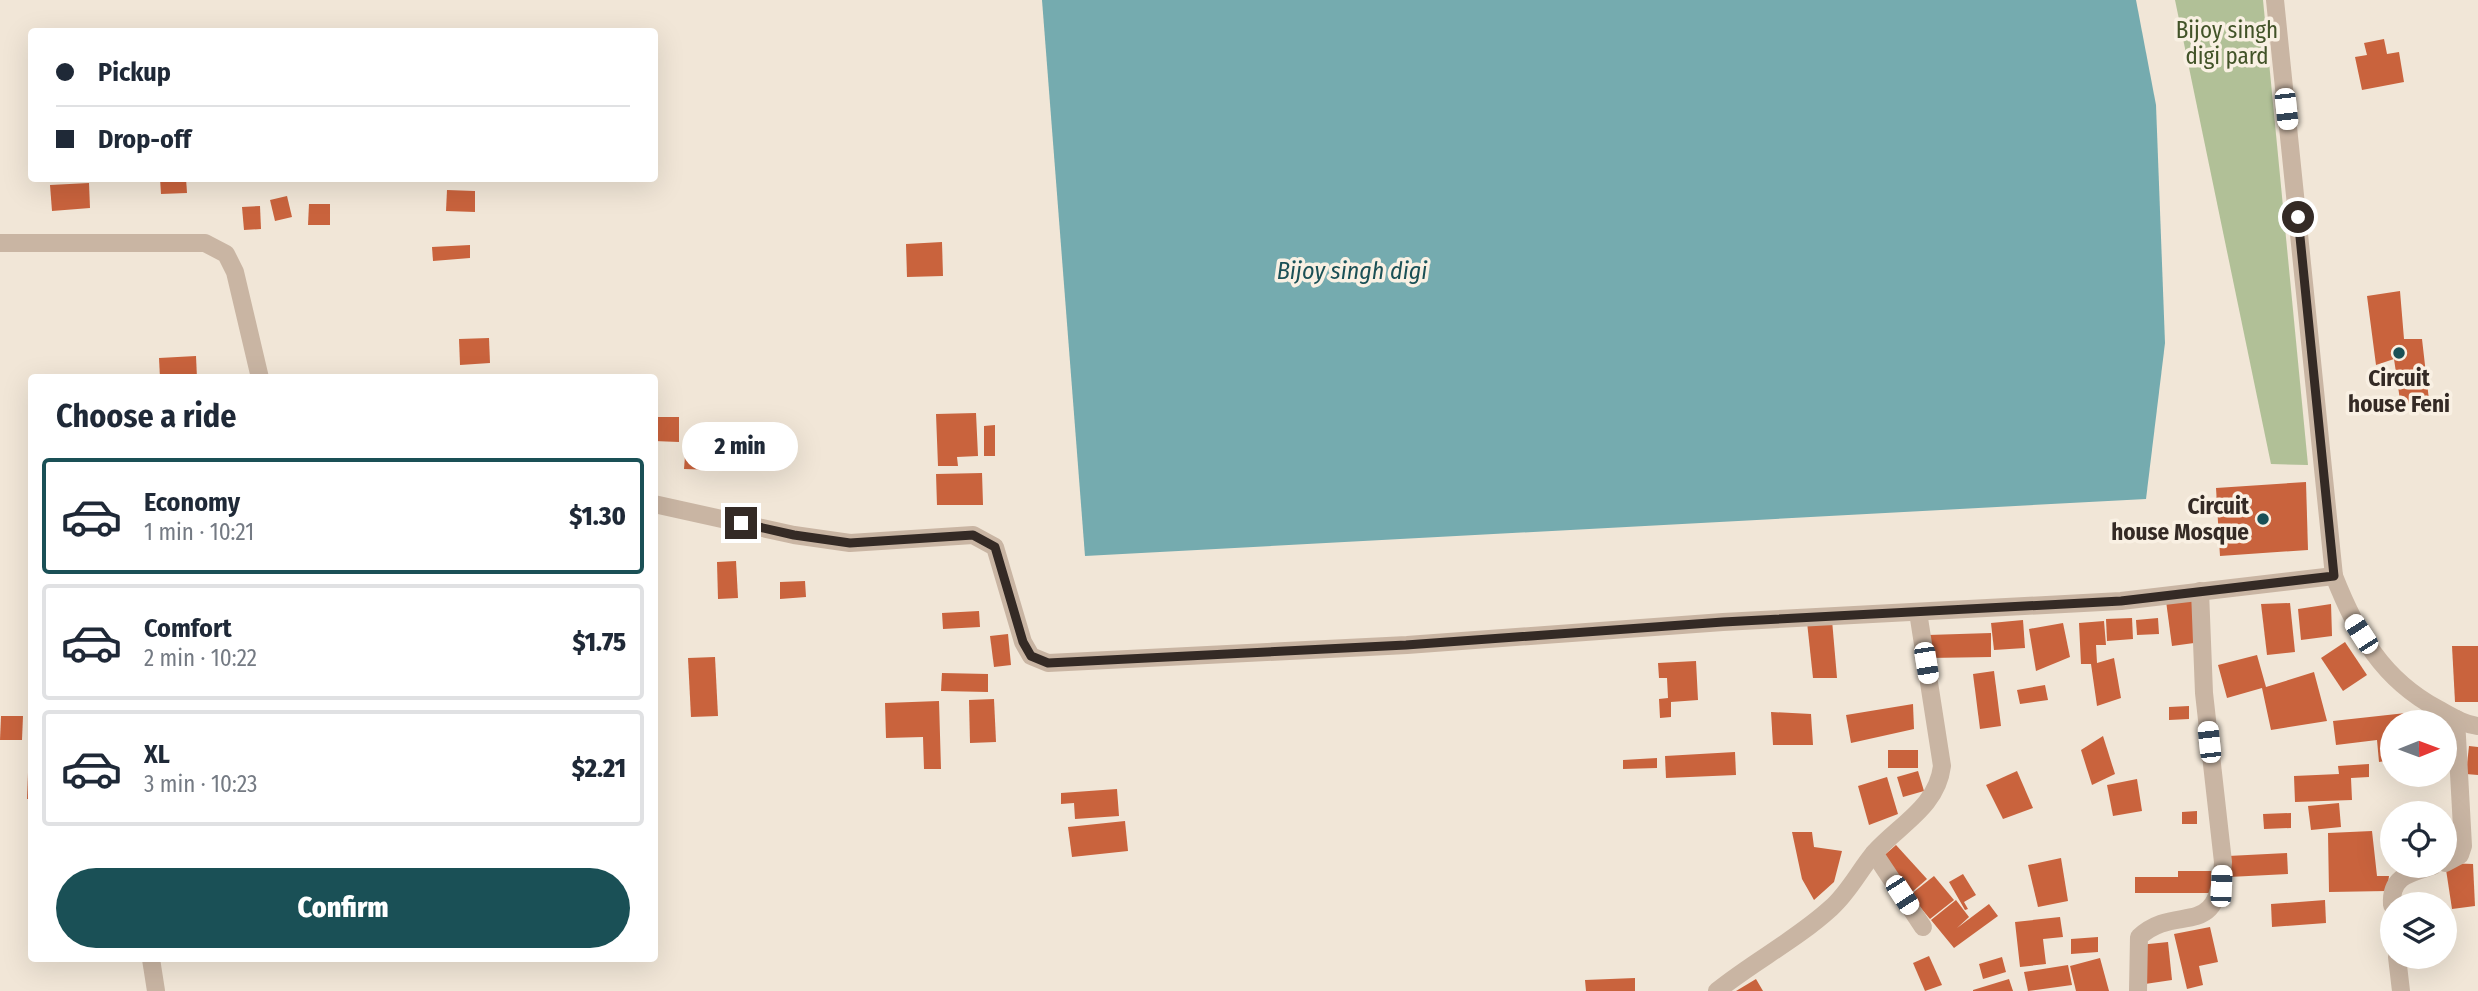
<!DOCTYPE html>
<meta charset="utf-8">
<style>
body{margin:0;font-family:"Fira Sans Condensed",sans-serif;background:#f2f2f3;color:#1f2937;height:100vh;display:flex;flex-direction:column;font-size:26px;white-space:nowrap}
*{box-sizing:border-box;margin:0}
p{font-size:23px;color:#747a83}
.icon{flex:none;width:38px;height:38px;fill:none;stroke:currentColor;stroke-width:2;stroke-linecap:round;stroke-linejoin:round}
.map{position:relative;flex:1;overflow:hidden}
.side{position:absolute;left:28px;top:374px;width:630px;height:588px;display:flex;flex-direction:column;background:#fff;border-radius:7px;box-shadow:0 7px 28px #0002}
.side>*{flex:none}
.banner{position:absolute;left:28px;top:28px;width:630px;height:154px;border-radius:7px;box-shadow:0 7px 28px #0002;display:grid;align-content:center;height:154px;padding:0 28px;background:#fff}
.needle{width:46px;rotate:89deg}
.fabs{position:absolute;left:2380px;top:710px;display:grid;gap:14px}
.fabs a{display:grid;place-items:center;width:77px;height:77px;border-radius:50%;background:#fff;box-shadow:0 7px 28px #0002;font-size:35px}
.end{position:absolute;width:32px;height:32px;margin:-16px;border:9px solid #342a25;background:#fff;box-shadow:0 0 0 4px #fff}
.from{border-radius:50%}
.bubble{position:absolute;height:49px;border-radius:24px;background:#fff;box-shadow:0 7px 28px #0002;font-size:23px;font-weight:800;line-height:49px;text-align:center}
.car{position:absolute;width:21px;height:42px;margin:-21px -10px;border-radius:9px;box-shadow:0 0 5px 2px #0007;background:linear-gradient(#fff 24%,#345 0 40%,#fff 0 76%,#345 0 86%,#fff 0)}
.banner b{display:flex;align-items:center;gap:24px;height:66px;font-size:26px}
.banner b+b{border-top:2px solid #e0e1e3}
.banner i{width:18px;height:18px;background:#1f2937}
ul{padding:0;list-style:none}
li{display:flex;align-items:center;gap:21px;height:116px;margin:0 14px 10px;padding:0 14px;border:4px solid #e0e1e3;border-radius:7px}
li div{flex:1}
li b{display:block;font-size:26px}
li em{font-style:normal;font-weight:800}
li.on{border-color:#1a5056}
li>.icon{width:63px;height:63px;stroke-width:1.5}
h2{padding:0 28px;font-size:32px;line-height:84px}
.primary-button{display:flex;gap:14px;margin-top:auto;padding:14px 28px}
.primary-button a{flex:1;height:80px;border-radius:42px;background:#1a5056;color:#fff;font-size:28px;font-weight:800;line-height:80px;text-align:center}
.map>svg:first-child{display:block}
.green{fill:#b1c097}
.water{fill:#75abaf}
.building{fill:#c9633d}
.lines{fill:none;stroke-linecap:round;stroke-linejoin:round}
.street{stroke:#c9b5a3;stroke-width:18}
.route{stroke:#342a25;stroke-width:9}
.poi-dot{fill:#1a5056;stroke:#f9f0e3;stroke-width:2.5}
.labels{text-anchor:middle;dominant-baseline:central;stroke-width:7;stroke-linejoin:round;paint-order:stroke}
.park-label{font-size:23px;fill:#425328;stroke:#f9f0e3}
.poi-label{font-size:23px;font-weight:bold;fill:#342a25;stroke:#f9f0e3}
.water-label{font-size:24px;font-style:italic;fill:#1a5056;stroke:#f9f0e3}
</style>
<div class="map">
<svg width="2478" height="991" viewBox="0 0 2478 991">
<rect width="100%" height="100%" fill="#f1e6d7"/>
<polygon class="green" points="2175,0 2263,0 2308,465 2271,464"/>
<polygon class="water" points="1042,0 2136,0 2156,105 2165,343 2146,499 1085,556"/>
<g class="building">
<polygon points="2384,39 2387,54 2399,52 2404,82 2362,90 2355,57 2367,55 2364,43"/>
<polygon points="160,178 186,178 187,193 161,194"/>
<polygon points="89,183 90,208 52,211 50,185"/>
<polygon points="447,190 475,191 475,212 446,211"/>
<polygon points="287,196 292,217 275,221 270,200"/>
<polygon points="309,204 330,204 330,225 308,225"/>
<polygon points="260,206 261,229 244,230 242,207"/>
<polygon points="942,242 943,276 907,277 906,244"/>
<polygon points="470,245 470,258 433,261 432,247"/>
<polygon points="2400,291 2404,339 2422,339 2429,400 2401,407 2394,359 2376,365 2367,296"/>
<polygon points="489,338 490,363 460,365 459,339"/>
<polygon points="196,356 197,378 160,378 159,358"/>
<polygon points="976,413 978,456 957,457 958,466 938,466 936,414"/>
<polygon points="654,417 679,417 679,442 654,441"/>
<polygon points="995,425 995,456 984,456 984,426"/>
<polygon points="685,456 716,457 715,470 684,469"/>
<polygon points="982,473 983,505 937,505 936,474"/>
<polygon points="2306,482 2308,550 2220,556 2216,488"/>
<polygon points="736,561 738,598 718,599 717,562"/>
<polygon points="805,581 806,597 780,599 780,582"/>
<polygon points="2192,598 2194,643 2172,646 2166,601"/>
<polygon points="2290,603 2295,652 2267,655 2261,604"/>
<polygon points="2331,604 2332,636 2301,640 2298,609"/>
<polygon points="979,611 980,627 943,629 942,613"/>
<polygon points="2132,618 2133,639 2107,641 2106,619"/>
<polygon points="2158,618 2159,634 2137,635 2136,620"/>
<polygon points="1832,620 1837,678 1813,678 1807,622"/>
<polygon points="2023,620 2025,648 1994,650 1991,623"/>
<polygon points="2104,621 2106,645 2096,645 2097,663 2114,658 2121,698 2097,706 2091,664 2081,664 2079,623"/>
<polygon points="2063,623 2070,657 2036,671 2029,629"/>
<polygon points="1991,633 1991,657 1929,658 1928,635"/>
<polygon points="1008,634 1011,665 994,667 990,636"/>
<polygon points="2345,642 2367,675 2343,691 2321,658"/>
<polygon points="2452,646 2478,646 2478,702 2455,702"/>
<polygon points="2257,655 2266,687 2314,672 2327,721 2271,730 2262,688 2227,698 2218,665"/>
<polygon points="715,657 718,716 691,717 688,658"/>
<polygon points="1696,661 1698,700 1671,702 1671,717 1660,718 1659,699 1668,698 1667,678 1659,678 1658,663"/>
<polygon points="1994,671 2001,726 1980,729 1973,674"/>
<polygon points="942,673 988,674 988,692 941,691"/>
<polygon points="2045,685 2048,700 2020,704 2017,690"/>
<polygon points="994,699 996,742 970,743 969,700"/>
<polygon points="939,701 941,769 924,769 923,737 886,738 885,703"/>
<polygon points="1913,704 1914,729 1851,743 1846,715"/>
<polygon points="2189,706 2189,719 2169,720 2169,707"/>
<polygon points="1771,712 1811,714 1813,745 1773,745"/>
<polygon points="2415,712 2416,723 2392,723 2392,731 2387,732 2392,760 2379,762 2377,740 2336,745 2333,721"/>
<polygon points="1,716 23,716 22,740 0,740"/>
<polygon points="2103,736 2115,774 2092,785 2081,750"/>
<polygon points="2469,746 2478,747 2478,775 2466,774"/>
<rect x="1888" y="750" width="30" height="18"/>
<polygon points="1735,752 1736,775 1666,778 1665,756"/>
<polygon points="1657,758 1657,768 1623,769 1623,760"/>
<polygon points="2369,764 2369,777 2351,778 2352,800 2295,802 2294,776 2339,774 2338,766"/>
<polygon points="1918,771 1924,791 1903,797 1897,777"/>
<polygon points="2017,771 2033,808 2003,819 1986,785"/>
<polygon points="28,773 32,773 32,799 27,799"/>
<polygon points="1887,777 1898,814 1869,825 1858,786"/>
<polygon points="2137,779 2142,811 2113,816 2107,785"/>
<polygon points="1117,789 1119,816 1075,819 1074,803 1061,804 1061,793"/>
<polygon points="2339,803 2341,827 2311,830 2308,806"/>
<polygon points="2197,811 2197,824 2182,824 2182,812"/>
<polygon points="2291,813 2291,828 2264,829 2263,814"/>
<polygon points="1125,821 1128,851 1072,857 1068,827"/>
<polygon points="2372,831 2377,876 2389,876 2387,891 2329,892 2328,833"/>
<polygon points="1792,832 1812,832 1814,847 1842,851 1834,882 1814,900 1802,879"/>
<polygon points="1896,845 1927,879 1911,893 1880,859"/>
<polygon points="2287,853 2288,874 2229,877 2228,856"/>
<polygon points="2061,858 2068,901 2038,907 2028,865"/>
<polygon points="2445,863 2473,864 2475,906 2452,909"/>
<polygon points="2178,871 2211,871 2211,893 2135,893 2135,877 2178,877"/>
<polygon points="1963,874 1976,895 1964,902 1968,909 1965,910 1949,882"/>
<polygon points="1934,876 1954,900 1930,919 1910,895"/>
<polygon points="1956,900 1969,917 1957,928 1989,904 1998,916 1954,948 1931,920"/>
<polygon points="2325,900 2326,923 2272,927 2271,904"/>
<polygon points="2060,917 2063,937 2043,939 2046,964 2020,967 2015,922"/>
<polygon points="2210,927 2218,962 2199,966 2203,985 2187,989 2174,934"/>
<polygon points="2098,937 2098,952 2071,954 2071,939"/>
<polygon points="2168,942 2172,980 2145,984 2139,945"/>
<polygon points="1929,956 1942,985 1925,991 1913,963"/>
<polygon points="2002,957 2006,972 1983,979 1979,964"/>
<polygon points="2100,958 2109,991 2076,991 2070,966"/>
<polygon points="2068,965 2072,985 2028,991 2024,972"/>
<polygon points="1635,978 1635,991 1586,991 1585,980"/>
<polygon points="1756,979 1763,991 1736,991"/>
<polygon points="2009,979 2013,991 1973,991 1973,990"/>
</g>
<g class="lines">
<g class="street">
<path d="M 2275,0 L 2334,576 C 2357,634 2382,679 2438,709 C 2451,716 2463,724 2478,726"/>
<polyline points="0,243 205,243 226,254 235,272 260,378"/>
<polyline points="654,504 794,535 850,543 973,535 995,547 1023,642 1031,656 1048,663 1407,645 1723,622 2121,601 2334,576"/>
<polyline points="1874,853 1923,927"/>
<polyline points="2445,863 2460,855 2463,846 2456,719"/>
<path d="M 2392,905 C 2390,876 2410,873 2433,866"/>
<polyline points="2397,957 2401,991"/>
<polyline points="151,959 156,991"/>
<path d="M 1717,991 C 1754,961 1796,940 1831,908 C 1849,892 1859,871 1874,853 C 1900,824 1937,807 1942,766 L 1918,612"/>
<path d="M 2138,991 L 2139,937 C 2178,901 2218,944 2223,862 L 2204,693 L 2200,591"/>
</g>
</g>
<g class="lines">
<polyline class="route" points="741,523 794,535 850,543 973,535 995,547 1023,642 1031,656 1048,663 1406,645 1723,622 2121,601 2334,576 2298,217"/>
</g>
<g class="poi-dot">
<circle cx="2399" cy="353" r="7"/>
<circle cx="2263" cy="519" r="7"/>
</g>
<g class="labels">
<g class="park-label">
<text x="2227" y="30">Bijoy singh<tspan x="2227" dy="26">digi pard</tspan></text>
</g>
<g class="poi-label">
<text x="2399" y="378">Circuit<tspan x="2399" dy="26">house Feni</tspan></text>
<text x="2249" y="506" text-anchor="end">Circuit<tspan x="2249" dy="26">house Mosque</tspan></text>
</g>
<g class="water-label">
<text x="1352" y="271">Bijoy singh digi</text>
</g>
</g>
</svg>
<div class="fabs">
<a><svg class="needle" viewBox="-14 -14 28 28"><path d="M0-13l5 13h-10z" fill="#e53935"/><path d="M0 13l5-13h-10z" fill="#747a83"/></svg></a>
<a><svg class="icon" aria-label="locate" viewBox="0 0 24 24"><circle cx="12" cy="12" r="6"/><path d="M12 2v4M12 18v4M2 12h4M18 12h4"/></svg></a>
<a><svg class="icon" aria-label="layers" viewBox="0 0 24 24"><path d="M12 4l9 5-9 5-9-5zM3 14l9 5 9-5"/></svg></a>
</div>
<i class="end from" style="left:2298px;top:217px"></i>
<i class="end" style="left:741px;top:523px"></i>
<div class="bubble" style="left:682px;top:422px;width:116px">2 min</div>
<i class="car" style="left:2286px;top:109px;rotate:174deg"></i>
<i class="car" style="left:2361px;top:634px;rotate:327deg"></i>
<i class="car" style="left:1926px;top:663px;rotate:171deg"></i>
<i class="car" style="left:2209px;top:742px;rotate:354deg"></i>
<i class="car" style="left:2221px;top:886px;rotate:3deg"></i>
<i class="car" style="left:1902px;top:895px;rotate:147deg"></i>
<div class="banner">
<b><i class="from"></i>Pickup</b>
<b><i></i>Drop-off</b>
</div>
<section class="side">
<h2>Choose a ride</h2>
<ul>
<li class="on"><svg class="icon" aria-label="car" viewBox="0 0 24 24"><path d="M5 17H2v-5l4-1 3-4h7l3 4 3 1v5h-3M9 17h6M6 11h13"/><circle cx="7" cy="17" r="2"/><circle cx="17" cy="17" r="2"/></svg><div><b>Economy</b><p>1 min · 10:21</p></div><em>$1.30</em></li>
<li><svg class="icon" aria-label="car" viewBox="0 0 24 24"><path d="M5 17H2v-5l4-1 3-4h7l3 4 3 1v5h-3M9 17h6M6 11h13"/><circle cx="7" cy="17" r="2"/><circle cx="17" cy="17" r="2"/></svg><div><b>Comfort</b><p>2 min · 10:22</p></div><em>$1.75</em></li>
<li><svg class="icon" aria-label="car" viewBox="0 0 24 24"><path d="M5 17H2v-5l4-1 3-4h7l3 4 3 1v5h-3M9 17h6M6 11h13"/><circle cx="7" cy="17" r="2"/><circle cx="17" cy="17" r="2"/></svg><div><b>XL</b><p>3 min · 10:23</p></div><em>$2.21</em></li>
</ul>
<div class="primary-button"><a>Confirm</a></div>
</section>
</div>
